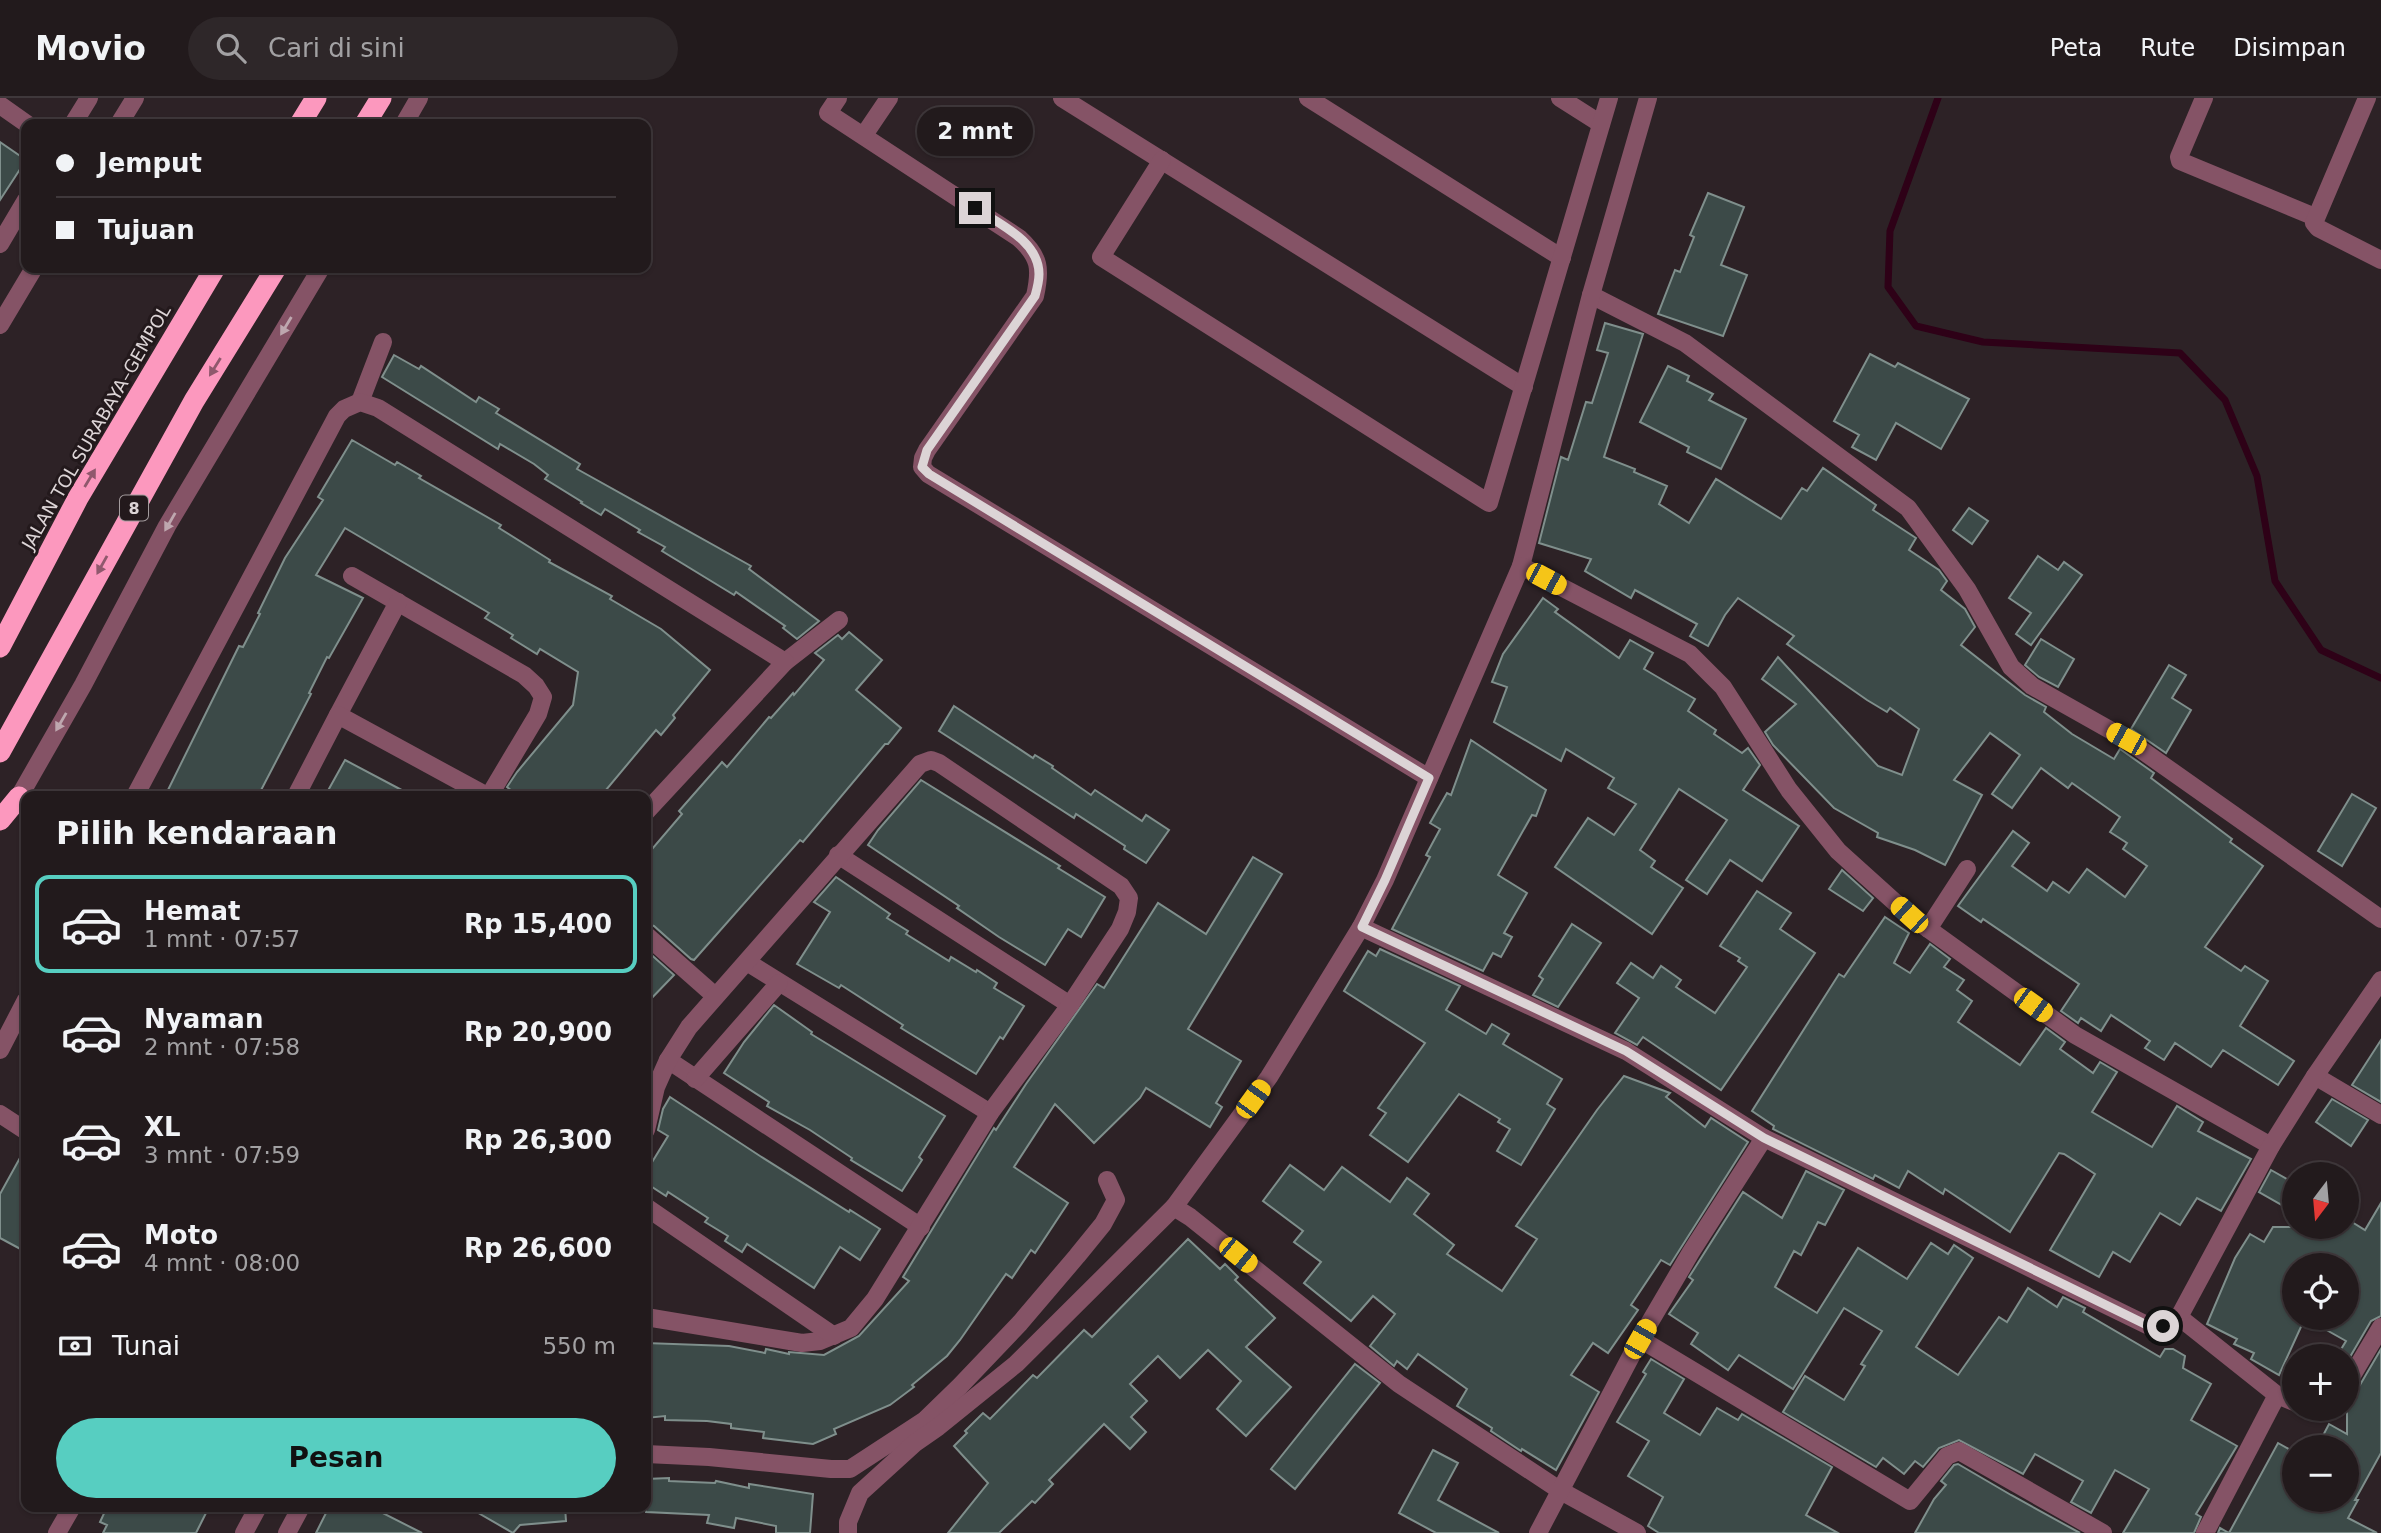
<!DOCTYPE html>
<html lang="id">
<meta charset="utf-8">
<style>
body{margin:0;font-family:"DejaVu Sans",sans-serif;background:#2e2729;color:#f1f3f6;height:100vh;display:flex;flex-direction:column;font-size:26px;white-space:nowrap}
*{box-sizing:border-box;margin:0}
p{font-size:23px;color:#a2a1a3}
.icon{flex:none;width:38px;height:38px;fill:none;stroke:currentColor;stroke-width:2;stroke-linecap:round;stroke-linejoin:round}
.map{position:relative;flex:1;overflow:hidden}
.details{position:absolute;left:21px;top:693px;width:630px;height:721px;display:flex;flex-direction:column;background:#221a1c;border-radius:14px;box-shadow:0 2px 5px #0004,0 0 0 2px #3f383b}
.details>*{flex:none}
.banner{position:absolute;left:21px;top:21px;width:630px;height:154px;border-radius:14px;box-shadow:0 2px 5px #0004,0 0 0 2px #3f383b;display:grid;align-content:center;height:154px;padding:0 35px;background:#221a1c}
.needle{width:46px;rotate:196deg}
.tools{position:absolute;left:2282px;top:1064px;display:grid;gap:14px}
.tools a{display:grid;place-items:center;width:77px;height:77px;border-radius:50%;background:#221a1c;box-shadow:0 2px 5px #0004,0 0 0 2px #3f383b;font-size:35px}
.end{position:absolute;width:32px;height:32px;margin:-16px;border:9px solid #dcd4d6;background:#111;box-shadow:0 0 0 4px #111}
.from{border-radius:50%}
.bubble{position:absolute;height:49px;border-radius:24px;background:#221a1c;box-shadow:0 2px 5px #0004,0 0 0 2px #3f383b;font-size:23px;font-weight:700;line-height:49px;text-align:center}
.car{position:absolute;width:21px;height:42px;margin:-21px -10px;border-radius:9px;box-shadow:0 0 5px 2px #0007;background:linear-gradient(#f5c518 24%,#345 0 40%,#f5c518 0 76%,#345 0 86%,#f5c518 0)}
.banner b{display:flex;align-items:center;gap:24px;height:66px;font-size:26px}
.banner b+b{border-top:2px solid #3f383b}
.banner i{width:18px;height:18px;background:#f1f3f6}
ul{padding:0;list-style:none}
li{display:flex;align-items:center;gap:21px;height:98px;margin:0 14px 10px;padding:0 21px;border:4px solid transparent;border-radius:14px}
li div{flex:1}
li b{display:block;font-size:26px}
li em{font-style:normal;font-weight:700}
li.selected{border-color:#57cec1}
li>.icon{width:63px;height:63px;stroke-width:1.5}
h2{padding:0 35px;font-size:32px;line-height:84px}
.pay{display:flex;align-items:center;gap:18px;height:77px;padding:0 35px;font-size:26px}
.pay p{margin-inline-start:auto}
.action{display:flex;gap:14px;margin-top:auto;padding:14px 35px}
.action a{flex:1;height:80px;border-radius:42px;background:#57cec1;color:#111;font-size:28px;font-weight:700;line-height:80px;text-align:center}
header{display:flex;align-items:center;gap:42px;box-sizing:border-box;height:98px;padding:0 35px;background:#221a1c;border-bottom:2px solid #3f383b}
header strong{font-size:33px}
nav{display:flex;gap:38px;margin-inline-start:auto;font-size:24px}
.search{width:490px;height:63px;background:#2e2729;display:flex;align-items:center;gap:18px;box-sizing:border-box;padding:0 24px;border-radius:38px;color:#a2a1a3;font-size:26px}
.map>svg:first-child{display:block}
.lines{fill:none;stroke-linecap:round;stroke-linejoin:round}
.stream{stroke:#2e0117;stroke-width:7}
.building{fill:#3c4a48;stroke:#7f8f8c;stroke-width:2;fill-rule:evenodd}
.minor{stroke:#855366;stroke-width:18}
.motorway{stroke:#fc98be;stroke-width:21}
.oneway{fill:#bea7af}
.oneway2{fill:#90586d}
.route{stroke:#dcd4d6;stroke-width:9}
.labels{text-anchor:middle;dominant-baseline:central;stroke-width:6;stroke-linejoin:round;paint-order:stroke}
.shield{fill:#23191c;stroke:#a49c9e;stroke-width:2}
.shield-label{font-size:16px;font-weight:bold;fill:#dcd4d6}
.street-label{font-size:18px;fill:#dcd4d6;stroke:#23191c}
</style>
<header>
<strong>Movio</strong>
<div class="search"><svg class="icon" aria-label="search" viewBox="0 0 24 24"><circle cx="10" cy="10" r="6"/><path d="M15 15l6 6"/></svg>Cari di sini</div>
<nav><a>Peta</a><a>Rute</a><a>Disimpan</a></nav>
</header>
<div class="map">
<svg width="2381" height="1435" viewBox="0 0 2381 1435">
<rect width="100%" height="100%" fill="#2d2226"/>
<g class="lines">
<polyline class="stream" points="1938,0 1890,133 1888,189 1916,228 1983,244 2180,255 2225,302 2257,378 2275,483 2321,552 2381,580"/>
</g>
<g class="building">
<polygon points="0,44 26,62 0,102"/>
<polygon points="1708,95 1744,109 1721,167 1747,177 1723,238 1658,216 1675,172 1680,174 1694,139 1690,137"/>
<polygon points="1605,225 1643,236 1604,359 1635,371 1634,374 1667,388 1659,406 1689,425 1716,381 1781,421 1802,390 1807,393 1823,370 1876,407 1873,412 1916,440 1909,452 1939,472 1947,483 1941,492 1965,511 1975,529 1961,547 2025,597 2046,609 2044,614 2072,636 2114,661 2120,651 2154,675 2151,680 2232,741 2230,744 2263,768 2205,849 2241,873 2245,868 2268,883 2240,928 2294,963 2278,987 2223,952 2211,969 2175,945 2164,962 2145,950 2150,943 2111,917 2101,933 2081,920 2078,925 2061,913 2079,886 1983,821 1981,824 1958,808 2013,733 2029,745 2012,768 2047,793 2053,784 2069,795 2087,771 2125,799 2147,768 2123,751 2127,745 2110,734 2120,719 2072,685 2068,690 2041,670 2012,710 1992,696 2020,657 1990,635 1954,682 1982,697 1945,767 1915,752 1877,739 1878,735 1834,710 1773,647 1765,634 1796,606 1762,581 1778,559 1878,668 1902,677 1919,631 1890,610 1887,614 1867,602 1787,546 1794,538 1738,500 1725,517 1708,548 1690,538 1697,526 1635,492 1631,500 1585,473 1591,461 1539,445 1561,359 1568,362 1586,304 1592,305 1608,255 1597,252"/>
<polygon points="1870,256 1895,269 1898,265 1969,301 1941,351 1896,325 1876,362 1852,349 1859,337 1834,323"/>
<polygon points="394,257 419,271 421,268 476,304 479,299 499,311 496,315 580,366 577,371 751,468 749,471 819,523 797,541 783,530 785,528 736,494 734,497 662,453 665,449 638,434 640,432 605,411 601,417 581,405 582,404 545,381 548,377 534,366 500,346 498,351 382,279"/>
<polygon points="1668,268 1689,278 1687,283 1713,296 1709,302 1746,321 1721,371 1687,354 1689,349 1640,324"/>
<polygon points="352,342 395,367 397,364 421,378 419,380 501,427 499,430 550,462 549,464 612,498 610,501 661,531 710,572 673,617 675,620 661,637 656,632 601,698 518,698 507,689 517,674 573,607 578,574 540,551 537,556 511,540 513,537 485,520 489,515 345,430 316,477 363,500 329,560 327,559 309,595 311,596 258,698 165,698 239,548 243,549 260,516 258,515 285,460 323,402 318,399"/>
<polygon points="1969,410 1988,423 1972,446 1953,432"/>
<polygon points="2038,458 2058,472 2064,464 2082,477 2031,547 2016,536 2031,515 2009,500"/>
<polygon points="1543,500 1558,511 1555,514 1619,560 1630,542 1653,555 1644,571 1695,601 1688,613 1716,632 1714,636 1742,655 1748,650 1760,667 1743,692 1799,728 1762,783 1730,762 1707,796 1686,782 1727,722 1679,691 1640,752 1655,763 1651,769 1683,790 1652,836 1555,769 1588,720 1614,737 1636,706 1608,690 1614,680 1566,651 1561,663 1494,624 1507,589 1492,584 1503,556"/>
<polygon points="849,534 882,562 856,592 901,630 888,646 885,646 803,744 800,742 694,862 691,861 654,828 646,826 646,758 682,716 679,713 722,664 727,669 769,619 771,620 793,595 794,597 824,562 815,555 838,537 842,541"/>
<polygon points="2041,541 2074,561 2058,589 2039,579 2025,567"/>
<polygon points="2169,567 2186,577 2172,600 2191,612 2166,655 2131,631"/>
<polygon points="954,608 1033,660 1035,657 1053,668 1052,670 1091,697 1095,692 1142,723 1146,717 1169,732 1146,765 1124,751 1125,748 1076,716 1074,720 939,633"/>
<polygon points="1471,642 1546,692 1536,718 1532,717 1498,777 1527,795 1504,835 1512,839 1501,859 1493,855 1483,873 1392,831 1430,759 1426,757 1440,731 1430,725 1447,695 1451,697"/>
<polygon points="345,662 413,698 325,698"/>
<polygon points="921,682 1060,768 1058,770 1105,799 1081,839 1068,831 1045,867 999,839 957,810 959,808 868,747 878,732"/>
<polygon points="2352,696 2376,710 2342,768 2318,753"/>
<polygon points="1253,759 1282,776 1188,931 1241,963 1216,1005 1222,1009 1210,1029 1146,990 1140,1000 1094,1045 1055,1006 1014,1069 1068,1105 1035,1155 1031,1152 1012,1180 1006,1176 960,1242 947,1258 912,1287 914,1289 890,1307 834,1331 836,1336 813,1346 763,1340 764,1334 731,1330 731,1326 707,1323 665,1322 665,1318 646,1320 646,1245 729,1248 765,1255 766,1251 789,1256 789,1254 824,1257 859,1238 909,1183 903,1179 994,1030 996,1032 1026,986 1097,886 1104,890 1158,805 1206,836"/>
<polygon points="1842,772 1873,800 1863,813 1829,791"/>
<polygon points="836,779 890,816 887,820 908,833 906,836 949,863 951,859 976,874 977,872 997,885 994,890 1024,908 1003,941 1000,939 976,976 901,930 903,927 841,887 839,890 797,866 830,814 814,804"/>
<polygon points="1757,793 1791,815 1780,831 1815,855 1721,992 1643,939 1637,947 1615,935 1639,900 1617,885 1631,865 1653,880 1661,868 1681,882 1676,889 1715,915 1747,869 1738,863 1740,860 1720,848"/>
<polygon points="1885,819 1909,835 1894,865 1910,875 1930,846 1950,861 1944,869 1964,882 1957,892 1972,903 1958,924 2020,967 2046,930 2065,944 2060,951 2093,975 2100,964 2117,974 2092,1014 2152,1049 2177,1008 2203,1024 2198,1033 2251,1061 2221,1113 2197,1100 2180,1127 2160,1115 2130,1164 2113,1154 2099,1179 2050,1152 2095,1076 2064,1056 2059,1055 2010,1134 1945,1091 1943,1096 1908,1073 1899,1090 1875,1077 1873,1081 1773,1031 1774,1028 1752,1013 1839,876 1844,879"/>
<polygon points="1572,826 1601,845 1558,909 1533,897 1543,881 1539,878"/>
<polygon points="1380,851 1460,888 1446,912 1486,936 1492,926 1509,936 1503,946 1562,981 1547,1006 1555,1011 1521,1067 1497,1053 1510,1031 1498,1024 1500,1021 1459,996 1408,1064 1370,1037 1386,1015 1378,1010 1425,945 1344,893 1368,853 1376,858"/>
<polygon points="646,852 674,877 646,906"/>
<polygon points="774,907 812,934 811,936 945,1018 919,1059 922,1062 902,1093 851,1062 852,1060 810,1032 767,1008 769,1004 724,975 744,944"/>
<polygon points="2381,942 2381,1004 2352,987"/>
<polygon points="1624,978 1670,995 1666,999 1705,1029 1711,1020 1748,1044 1670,1167 1661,1162 1631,1207 1638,1212 1608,1255 1593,1245 1571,1277 1599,1294 1556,1372 1522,1351 1521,1353 1491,1333 1492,1330 1457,1308 1467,1291 1418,1256 1407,1271 1397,1263 1394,1268 1370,1248 1395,1216 1373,1198 1351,1223 1304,1185 1321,1164 1294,1144 1303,1133 1263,1103 1290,1067 1324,1092 1342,1069 1390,1104 1407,1080 1429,1096 1414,1116 1454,1147 1447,1156 1502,1193 1537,1141 1516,1128 1597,1012"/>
<polygon points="670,999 760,1058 849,1114 850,1112 880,1131 860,1162 840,1149 814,1190 747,1146 742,1154 725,1143 728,1138 705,1124 708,1120 668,1094 666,1098 646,1085 646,1074 668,1038 658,1032 663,1011"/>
<polygon points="2332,1001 2368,1022 2351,1048 2316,1024"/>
<polygon points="26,1049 26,1154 0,1140 0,1096"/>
<polygon points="2271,1072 2294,1085 2294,1114 2259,1094"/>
<polygon points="1806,1073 1844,1092 1825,1127 1818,1124 1801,1157 1794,1153 1775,1189 1817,1215 1858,1150 1907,1181 1931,1145 1948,1156 1954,1147 1973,1160 1916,1249 1958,1277 1999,1219 2007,1224 2028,1190 2057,1209 2063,1199 2085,1210 2083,1214 2160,1259 2165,1251 2173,1251 2185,1258 2183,1270 2211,1286 2191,1322 2237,1348 2196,1416 2201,1419 2194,1435 2123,1435 2149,1391 2115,1372 2091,1415 2071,1404 2083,1383 2035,1356 2023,1376 1959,1342 1939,1350 1923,1369 1915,1363 1904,1376 1883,1360 1876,1369 1783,1314 1805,1278 1844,1302 1865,1268 1861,1266 1882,1233 1844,1210 1793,1291 1739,1257 1728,1272 1691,1246 1698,1235 1669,1216 1693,1182 1689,1179 1743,1094 1782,1120"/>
<path d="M 2381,1105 L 2381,1218 L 2371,1223 L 2347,1264 L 2347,1258 L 2337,1258 L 2346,1243 L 2305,1220 L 2279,1277 L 2251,1261 L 2254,1255 L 2234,1246 L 2237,1241 L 2207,1226 L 2235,1160 L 2250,1136 L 2264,1144 L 2273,1129 L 2347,1129 L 2347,1121 L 2365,1132 ZM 2294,1167 L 2347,1167 L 2347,1220 L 2294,1220 Z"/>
<polygon points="1188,1141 1220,1171 1225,1166 1238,1179 1235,1182 1275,1220 1246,1249 1291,1289 1246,1338 1217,1311 1241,1283 1208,1252 1180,1280 1158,1258 1130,1286 1147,1303 1131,1319 1146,1334 1130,1351 1104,1326 1049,1382 1053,1386 1035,1405 1032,1403 999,1435 948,1435 988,1385 954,1348 967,1335 965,1333 983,1315 990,1321 1033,1277 1037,1280 1084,1232 1092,1239"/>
<polygon points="2381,1251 2381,1355 2355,1402 2358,1402 2348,1420 2377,1435 2218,1435 2220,1430 2229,1435 2278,1345 2294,1354 2294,1402 2347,1402 2347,1349 2317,1349 2329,1326 2347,1336 2347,1297 2357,1292"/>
<polygon points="1651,1261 1684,1281 1664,1315 1700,1337 1717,1310 1738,1322 1742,1316 1832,1369 1806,1417 1838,1435 1659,1435 1648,1428 1663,1399 1628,1378 1649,1343 1617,1324 1646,1276 1643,1274"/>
<polygon points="1355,1266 1380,1285 1295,1391 1271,1371"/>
<polygon points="1433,1352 1458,1365 1438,1402 1499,1435 1436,1435 1399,1415"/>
<polygon points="1958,1366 2011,1397 2080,1435 1915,1435 1934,1401 1946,1387 1941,1383 1954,1367"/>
<polygon points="669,1380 669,1383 715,1385 716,1383 749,1390 749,1386 813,1396 810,1435 776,1435 776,1428 736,1420 734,1430 707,1425 709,1417 646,1414 646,1381"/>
<polygon points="107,1409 209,1409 196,1435 103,1435 107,1427 100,1424"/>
<polygon points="329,1409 371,1409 422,1435 316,1435"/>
<polygon points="468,1409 565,1409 566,1423 520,1427 513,1435"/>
</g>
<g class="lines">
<g class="minor">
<path d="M 838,0 L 828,15 L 1019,140 C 1040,159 1041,171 1035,198 L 927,352 L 923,360 L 922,369 L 928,376 L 1429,680"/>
<polyline points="1062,0 1524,289"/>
<polyline points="1308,0 1562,160"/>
<polyline points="1560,0 1601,26"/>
<polyline points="2204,0 2179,59 2180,63 2315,119"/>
<polyline points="2367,0 2314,125 2318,130 2381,162"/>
<polyline points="0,7 27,26"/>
<polyline points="73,26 89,0"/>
<polyline points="119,26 135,0"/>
<polyline points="404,26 419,0"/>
<polyline points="864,37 889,0"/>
<polyline points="1162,62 1101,159 1489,405 1609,0"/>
<polyline points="0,146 26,102"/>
<polyline points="1591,197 1685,245 1908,410 1967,491 2011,569 2032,588 2126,641 2381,821"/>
<polyline points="0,227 34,170"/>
<polyline points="360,304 383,244"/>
<polyline points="1521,468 1591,197 1648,0"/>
<polyline points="352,478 524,577 536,588 543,599 538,616 489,698"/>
<polyline points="785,564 839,522"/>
<polyline points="338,617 398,504"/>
<polyline points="135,698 337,318 344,311 360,304 378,310 785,564 646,714"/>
<polyline points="296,698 338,617 487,698"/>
<polyline points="19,699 83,587 167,428 321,170"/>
<polyline points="838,757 1070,907"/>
<polyline points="1361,829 1626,953 1764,1040 2151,1229 2163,1228 2179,1219 2277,1297 2294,1304"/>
<polyline points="1928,831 1967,771"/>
<polyline points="646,837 714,897"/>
<polyline points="747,864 990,1015"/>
<polyline points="0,952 26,902"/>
<polyline points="668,962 921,1129"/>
<polyline points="2315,978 2381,1017"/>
<polyline points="695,981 779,885"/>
<polyline points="0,1016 26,1033"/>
<polyline points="646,1032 656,989 668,962 689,929 920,666 931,662 939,665 1121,788 1129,800 1127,814 1120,831 1070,907 990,1015 875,1201 851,1230 820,1243 802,1245 646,1219"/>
<polyline points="646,1109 834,1238"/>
<polyline points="1174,1109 1269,979 1361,829 1385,782 1521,468 1690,556 1723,589 1789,692 1838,753 1909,817 2075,937 2271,1048"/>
<polyline points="2179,1219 2271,1048 2315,978 2381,882"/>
<polyline points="1640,1241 1910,1403 1947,1358 1959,1353 2103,1435"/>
<polyline points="2347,1286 2381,1229"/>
<polyline points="646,1356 709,1359 831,1371 850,1371 925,1322 960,1288 1020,1225 1077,1158 1103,1126 1116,1102 1107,1082"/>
<polyline points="57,1435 72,1409"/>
<polyline points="244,1435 258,1409"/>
<polyline points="287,1435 301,1409"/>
<polyline points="848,1435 848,1424 860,1395 915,1345 938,1329 1016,1266 1174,1109 1190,1119 1399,1286 1561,1393 1637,1435"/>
<polyline points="1538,1435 1640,1241 1691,1154 1764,1040"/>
<polyline points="2205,1435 2277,1297"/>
</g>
<g class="motorway">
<polyline points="300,26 316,0"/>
<polyline points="365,26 381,0"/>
<polyline points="0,549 78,400 215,170"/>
<polyline points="0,654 194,303 276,170"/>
<polyline points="0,722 19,699"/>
</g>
</g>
<defs><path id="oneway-solid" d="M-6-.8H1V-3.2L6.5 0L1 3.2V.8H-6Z" transform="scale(1.75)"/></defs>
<g class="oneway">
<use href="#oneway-solid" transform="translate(286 228) rotate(121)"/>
<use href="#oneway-solid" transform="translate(170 424) rotate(120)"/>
<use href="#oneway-solid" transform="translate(61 624) rotate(120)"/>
</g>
<g class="oneway2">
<use href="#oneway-solid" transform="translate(215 269) rotate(122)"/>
<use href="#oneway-solid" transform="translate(90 380) rotate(-59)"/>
<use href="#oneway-solid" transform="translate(102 467) rotate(119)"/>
</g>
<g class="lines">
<path class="route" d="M 975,110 C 999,126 1039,143 1039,176 C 1039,183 1037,191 1035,198 L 927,352 L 922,369 L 929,376 L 1429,680 L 1385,782 L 1362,829 L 1626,953 L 1764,1040 L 2151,1229 L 2163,1228"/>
</g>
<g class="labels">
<rect class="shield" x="120" y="397.5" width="28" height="25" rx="5"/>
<g class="shield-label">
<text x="134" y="410">8</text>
</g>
<g class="street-label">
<text transform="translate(96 329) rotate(-60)">JALAN TOL SURABAYA–GEMPOL</text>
</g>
</g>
</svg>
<div class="tools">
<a><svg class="needle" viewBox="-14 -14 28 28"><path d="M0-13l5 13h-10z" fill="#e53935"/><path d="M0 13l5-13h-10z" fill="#a2a1a3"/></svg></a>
<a><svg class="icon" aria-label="locate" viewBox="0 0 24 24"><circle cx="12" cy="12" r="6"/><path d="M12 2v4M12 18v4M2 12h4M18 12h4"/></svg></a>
<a>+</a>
<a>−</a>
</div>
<i class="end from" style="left:2163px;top:1228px"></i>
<i class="end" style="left:975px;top:110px"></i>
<div class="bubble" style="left:917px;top:9px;width:116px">2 mnt</div>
<i class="car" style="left:1546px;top:481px;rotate:118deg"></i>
<i class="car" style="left:2126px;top:641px;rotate:299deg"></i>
<i class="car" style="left:1909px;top:817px;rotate:312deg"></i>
<i class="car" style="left:2033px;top:907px;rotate:126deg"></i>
<i class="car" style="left:1253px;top:1001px;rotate:36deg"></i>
<i class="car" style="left:1238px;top:1157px;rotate:129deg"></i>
<i class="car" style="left:1640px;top:1241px;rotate:30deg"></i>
<div class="banner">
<b><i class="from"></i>Jemput</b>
<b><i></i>Tujuan</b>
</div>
<section class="details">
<h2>Pilih kendaraan</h2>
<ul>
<li class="selected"><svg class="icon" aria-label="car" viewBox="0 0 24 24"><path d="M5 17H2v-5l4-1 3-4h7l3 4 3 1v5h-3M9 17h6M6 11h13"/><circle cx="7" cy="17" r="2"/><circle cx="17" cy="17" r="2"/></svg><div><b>Hemat</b><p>1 mnt · 07:57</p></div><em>Rp 15,400</em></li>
<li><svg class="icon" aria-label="car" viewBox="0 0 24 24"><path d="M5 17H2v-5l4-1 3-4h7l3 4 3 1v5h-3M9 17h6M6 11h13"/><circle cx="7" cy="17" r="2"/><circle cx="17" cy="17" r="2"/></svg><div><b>Nyaman</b><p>2 mnt · 07:58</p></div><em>Rp 20,900</em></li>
<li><svg class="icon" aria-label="car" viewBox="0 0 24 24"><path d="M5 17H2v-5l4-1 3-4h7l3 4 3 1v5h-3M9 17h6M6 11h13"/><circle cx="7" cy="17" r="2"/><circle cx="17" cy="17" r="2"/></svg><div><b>XL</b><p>3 mnt · 07:59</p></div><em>Rp 26,300</em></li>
<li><svg class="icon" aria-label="car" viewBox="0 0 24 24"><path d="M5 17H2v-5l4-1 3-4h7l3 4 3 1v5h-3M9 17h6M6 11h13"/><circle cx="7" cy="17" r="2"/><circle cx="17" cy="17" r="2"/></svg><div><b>Moto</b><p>4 mnt · 08:00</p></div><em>Rp 26,600</em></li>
</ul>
<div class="pay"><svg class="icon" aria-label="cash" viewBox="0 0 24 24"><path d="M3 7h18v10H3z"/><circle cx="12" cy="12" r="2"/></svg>Tunai<p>550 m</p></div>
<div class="action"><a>Pesan</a></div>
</section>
</div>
